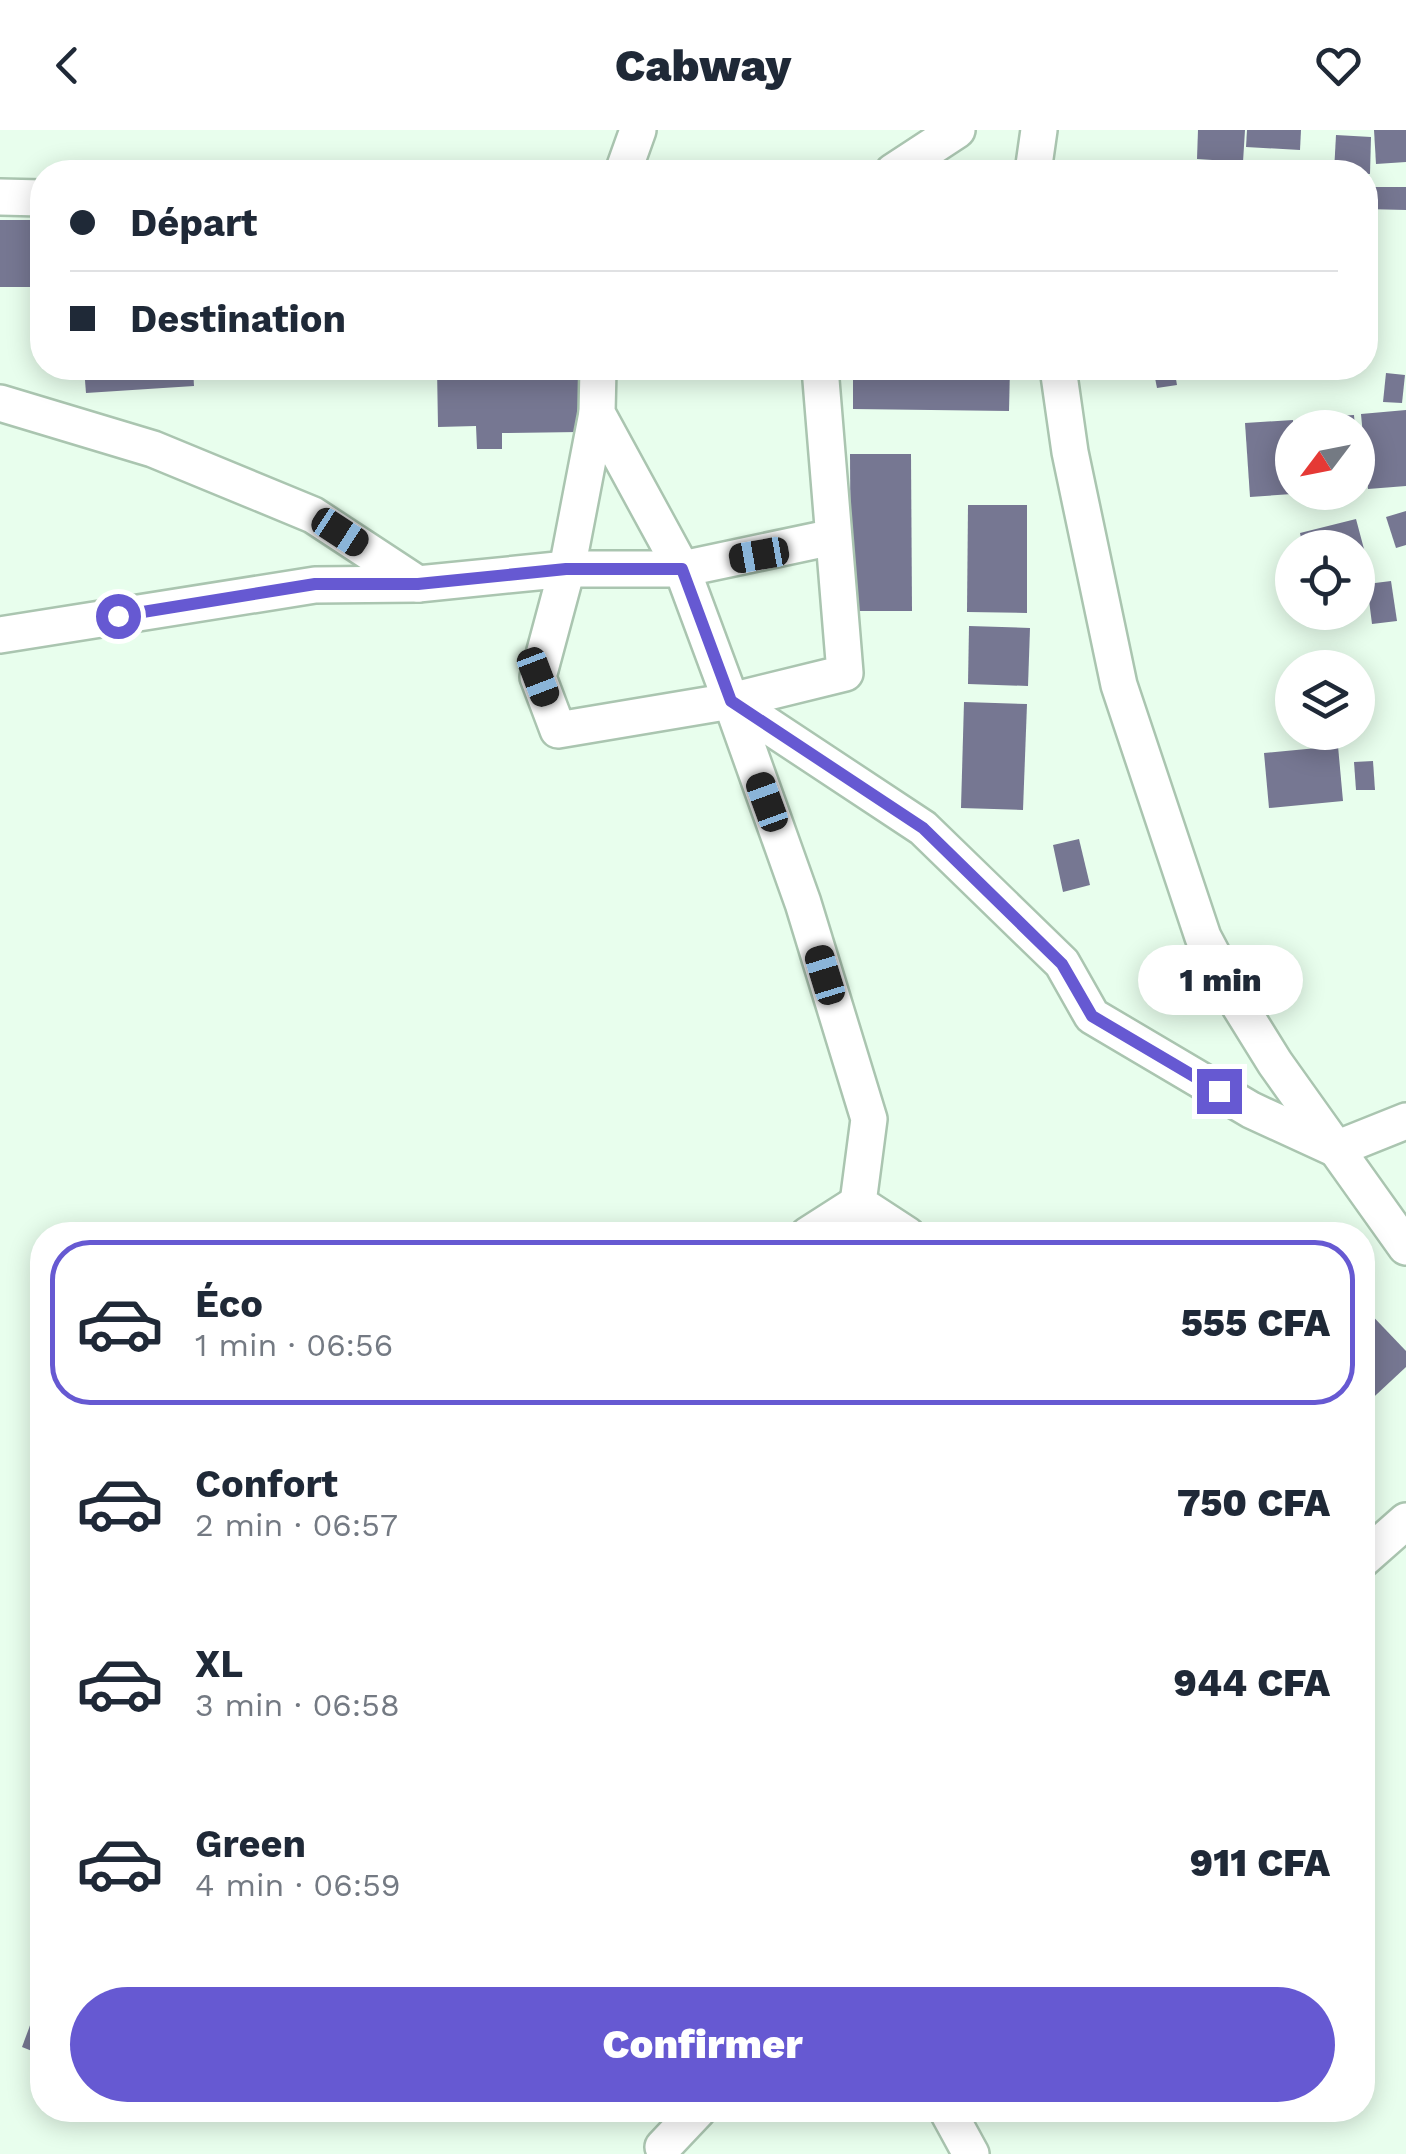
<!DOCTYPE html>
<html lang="fr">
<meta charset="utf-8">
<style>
body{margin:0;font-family:"Work Sans",sans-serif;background:#f6f6f7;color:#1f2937;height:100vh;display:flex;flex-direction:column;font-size:38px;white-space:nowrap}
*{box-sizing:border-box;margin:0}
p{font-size:32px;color:#747a83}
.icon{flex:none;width:55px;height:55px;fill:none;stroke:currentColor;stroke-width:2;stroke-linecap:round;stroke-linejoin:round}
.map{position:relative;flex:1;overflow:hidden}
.details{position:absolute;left:30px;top:1092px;width:1345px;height:900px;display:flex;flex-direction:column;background:#fff;border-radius:40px;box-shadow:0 5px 25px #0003}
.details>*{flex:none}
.guide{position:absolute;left:30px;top:30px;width:1348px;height:220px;border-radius:40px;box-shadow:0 5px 25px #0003;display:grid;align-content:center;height:220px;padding:0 40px;background:#fff}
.needle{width:65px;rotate:238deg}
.tools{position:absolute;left:1275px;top:280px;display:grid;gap:20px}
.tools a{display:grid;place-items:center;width:100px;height:100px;border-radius:50%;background:#fff;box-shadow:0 5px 25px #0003;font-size:50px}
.end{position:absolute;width:45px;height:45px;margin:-22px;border:12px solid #6659d2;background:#fff;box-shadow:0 0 0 5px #fff}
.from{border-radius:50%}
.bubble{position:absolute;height:70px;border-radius:35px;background:#fff;box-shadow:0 5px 25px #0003;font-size:32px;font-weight:800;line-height:70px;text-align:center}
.car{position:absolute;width:30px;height:60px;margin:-30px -15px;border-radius:12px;box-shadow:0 0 8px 2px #0007;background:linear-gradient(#222 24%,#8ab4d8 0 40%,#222 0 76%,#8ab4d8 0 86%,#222 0)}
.guide b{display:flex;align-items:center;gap:35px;height:95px;font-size:38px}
.guide b+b{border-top:2px solid #e0e1e3}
.guide i{width:25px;height:25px;background:#1f2937}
ul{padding:18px 0 0;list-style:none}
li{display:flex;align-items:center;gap:30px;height:165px;margin:0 20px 15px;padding:0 20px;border:5px solid transparent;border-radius:40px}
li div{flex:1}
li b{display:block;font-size:38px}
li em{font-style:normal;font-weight:800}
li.selected{border-color:#6659d2}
li>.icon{width:90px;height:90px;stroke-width:1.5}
.primary-button{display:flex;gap:20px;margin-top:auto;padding:20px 40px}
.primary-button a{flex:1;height:115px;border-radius:60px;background:#6659d2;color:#fff;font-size:40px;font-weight:800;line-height:115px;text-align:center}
header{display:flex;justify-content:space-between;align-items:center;height:130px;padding:0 40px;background:#fff;font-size:45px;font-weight:800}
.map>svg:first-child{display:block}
.building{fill:#767792}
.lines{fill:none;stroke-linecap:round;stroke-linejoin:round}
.minor-casing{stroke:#aac5b0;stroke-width:40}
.minor{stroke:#fff;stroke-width:35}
.route{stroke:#6659d2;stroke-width:12}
</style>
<header><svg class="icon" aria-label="back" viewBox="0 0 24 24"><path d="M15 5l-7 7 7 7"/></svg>Cabway<svg class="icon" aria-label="heart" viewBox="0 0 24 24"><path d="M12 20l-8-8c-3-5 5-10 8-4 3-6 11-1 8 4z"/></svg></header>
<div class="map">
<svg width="1406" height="2024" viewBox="0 0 1406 2024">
<rect width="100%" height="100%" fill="#e8feed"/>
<g class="building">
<polygon points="1198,0 1245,0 1243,32 1197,29"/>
<polygon points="1247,0 1301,0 1300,20 1246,17"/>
<polygon points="1374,0 1406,0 1406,32 1376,34"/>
<polygon points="1336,5 1371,7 1370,44 1334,42"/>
<polygon points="1365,57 1406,57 1406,80 1365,79"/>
<rect x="0" y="90" width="42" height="67"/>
<polygon points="1365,140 1375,140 1374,174 1365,174"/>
<polygon points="84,238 193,238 194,256 86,263"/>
<polygon points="437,238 578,238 579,302 502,303 502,319 477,319 476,296 438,297"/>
<polygon points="853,238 1010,238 1009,281 853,279"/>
<polygon points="1153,238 1174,238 1177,255 1157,258"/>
<polygon points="1386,243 1405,245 1402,273 1383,272"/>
<polygon points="1406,280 1406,356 1368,359 1361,284"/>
<polygon points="1354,285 1355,298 1304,298 1303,288"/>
<polygon points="1293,290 1292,364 1250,367 1245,293"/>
<polygon points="850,324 911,324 912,481 851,481"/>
<polygon points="968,375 1027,375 1027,483 967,482"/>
<polygon points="1406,381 1406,415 1396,418 1386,387"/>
<polygon points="1356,389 1372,449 1358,453 1358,418 1303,418 1300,403"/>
<polygon points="1391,451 1397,491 1372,494 1367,454"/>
<polygon points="969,496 1030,498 1028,556 968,554"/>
<polygon points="964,572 1027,574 1023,680 961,678"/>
<polygon points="1338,616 1343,671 1269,678 1264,623"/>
<polygon points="1373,631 1375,660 1356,660 1354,632"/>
<polygon points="1079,709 1090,755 1063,762 1053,715"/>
<polygon points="1362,1175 1406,1221 1406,1237 1362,1278"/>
<polygon points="42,1863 42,1925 22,1917"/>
</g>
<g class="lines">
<defs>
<g id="minor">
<polyline points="623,42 638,0"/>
<polyline points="893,42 957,0"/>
<polyline points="1033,42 1039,0"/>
<polyline points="0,67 42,68"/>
<polyline points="598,238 597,283 682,439 731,571 923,698 1062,833 1092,886 1251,980 1336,1019 1406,991"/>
<polyline points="1058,238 1070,322 1119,555 1203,807 1239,875 1275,933 1406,1117"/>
<polyline points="0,273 153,319 313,385 418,454"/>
<polyline points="597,283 567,439 538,547 558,600 731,571 845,543 820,238"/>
<polyline points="0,505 315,455 418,454 567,439 682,439 833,407"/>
<polyline points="731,571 803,773 869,989 858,1073 907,1105"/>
<polyline points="808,1105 858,1073"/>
<polyline points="1362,1430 1406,1391"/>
<polyline points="947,1980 971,2024"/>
<polyline points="663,2017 698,1980"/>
</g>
</defs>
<use href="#minor" class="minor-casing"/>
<use href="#minor" class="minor"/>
</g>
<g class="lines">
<polyline class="route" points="118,486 315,454 418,454 566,439 682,439 731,571 923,698 1062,834 1092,886 1219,961"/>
</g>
</svg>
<div class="tools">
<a><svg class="needle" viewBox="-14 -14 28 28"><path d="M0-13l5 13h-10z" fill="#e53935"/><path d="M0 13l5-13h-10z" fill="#747a83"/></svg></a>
<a><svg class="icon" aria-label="locate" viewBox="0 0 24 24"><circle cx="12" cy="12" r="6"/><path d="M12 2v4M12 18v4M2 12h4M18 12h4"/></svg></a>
<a><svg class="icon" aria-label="layers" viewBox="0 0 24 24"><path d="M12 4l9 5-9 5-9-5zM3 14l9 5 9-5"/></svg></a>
</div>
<i class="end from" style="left:118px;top:486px"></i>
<i class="end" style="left:1219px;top:961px"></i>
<div class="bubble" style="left:1138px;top:815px;width:165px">1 min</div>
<i class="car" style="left:340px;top:402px;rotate:123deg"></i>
<i class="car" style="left:759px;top:425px;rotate:260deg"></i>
<i class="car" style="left:538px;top:547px;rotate:159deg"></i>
<i class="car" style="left:767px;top:672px;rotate:340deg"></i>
<i class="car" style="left:825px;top:845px;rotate:343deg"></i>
<div class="guide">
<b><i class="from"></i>Départ</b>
<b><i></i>Destination</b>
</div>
<section class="details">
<ul>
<li class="selected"><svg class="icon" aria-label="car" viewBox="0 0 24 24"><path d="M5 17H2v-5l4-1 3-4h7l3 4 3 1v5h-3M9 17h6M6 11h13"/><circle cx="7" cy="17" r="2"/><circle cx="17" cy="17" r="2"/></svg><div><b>Éco</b><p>1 min · 06:56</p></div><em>555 CFA</em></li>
<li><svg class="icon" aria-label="car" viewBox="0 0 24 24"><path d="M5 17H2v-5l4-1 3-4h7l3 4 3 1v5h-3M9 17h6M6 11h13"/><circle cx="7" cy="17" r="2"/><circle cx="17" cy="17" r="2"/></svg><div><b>Confort</b><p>2 min · 06:57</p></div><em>750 CFA</em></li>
<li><svg class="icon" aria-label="car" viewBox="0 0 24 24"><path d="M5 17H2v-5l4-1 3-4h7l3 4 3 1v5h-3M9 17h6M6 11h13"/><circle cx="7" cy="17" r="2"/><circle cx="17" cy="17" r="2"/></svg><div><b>XL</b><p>3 min · 06:58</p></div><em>944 CFA</em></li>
<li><svg class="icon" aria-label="car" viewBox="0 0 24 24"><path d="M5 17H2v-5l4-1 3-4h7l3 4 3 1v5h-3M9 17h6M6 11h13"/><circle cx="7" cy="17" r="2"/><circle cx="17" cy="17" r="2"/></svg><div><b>Green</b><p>4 min · 06:59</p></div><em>911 CFA</em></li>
</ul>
<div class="primary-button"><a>Confirmer</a></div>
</section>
</div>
